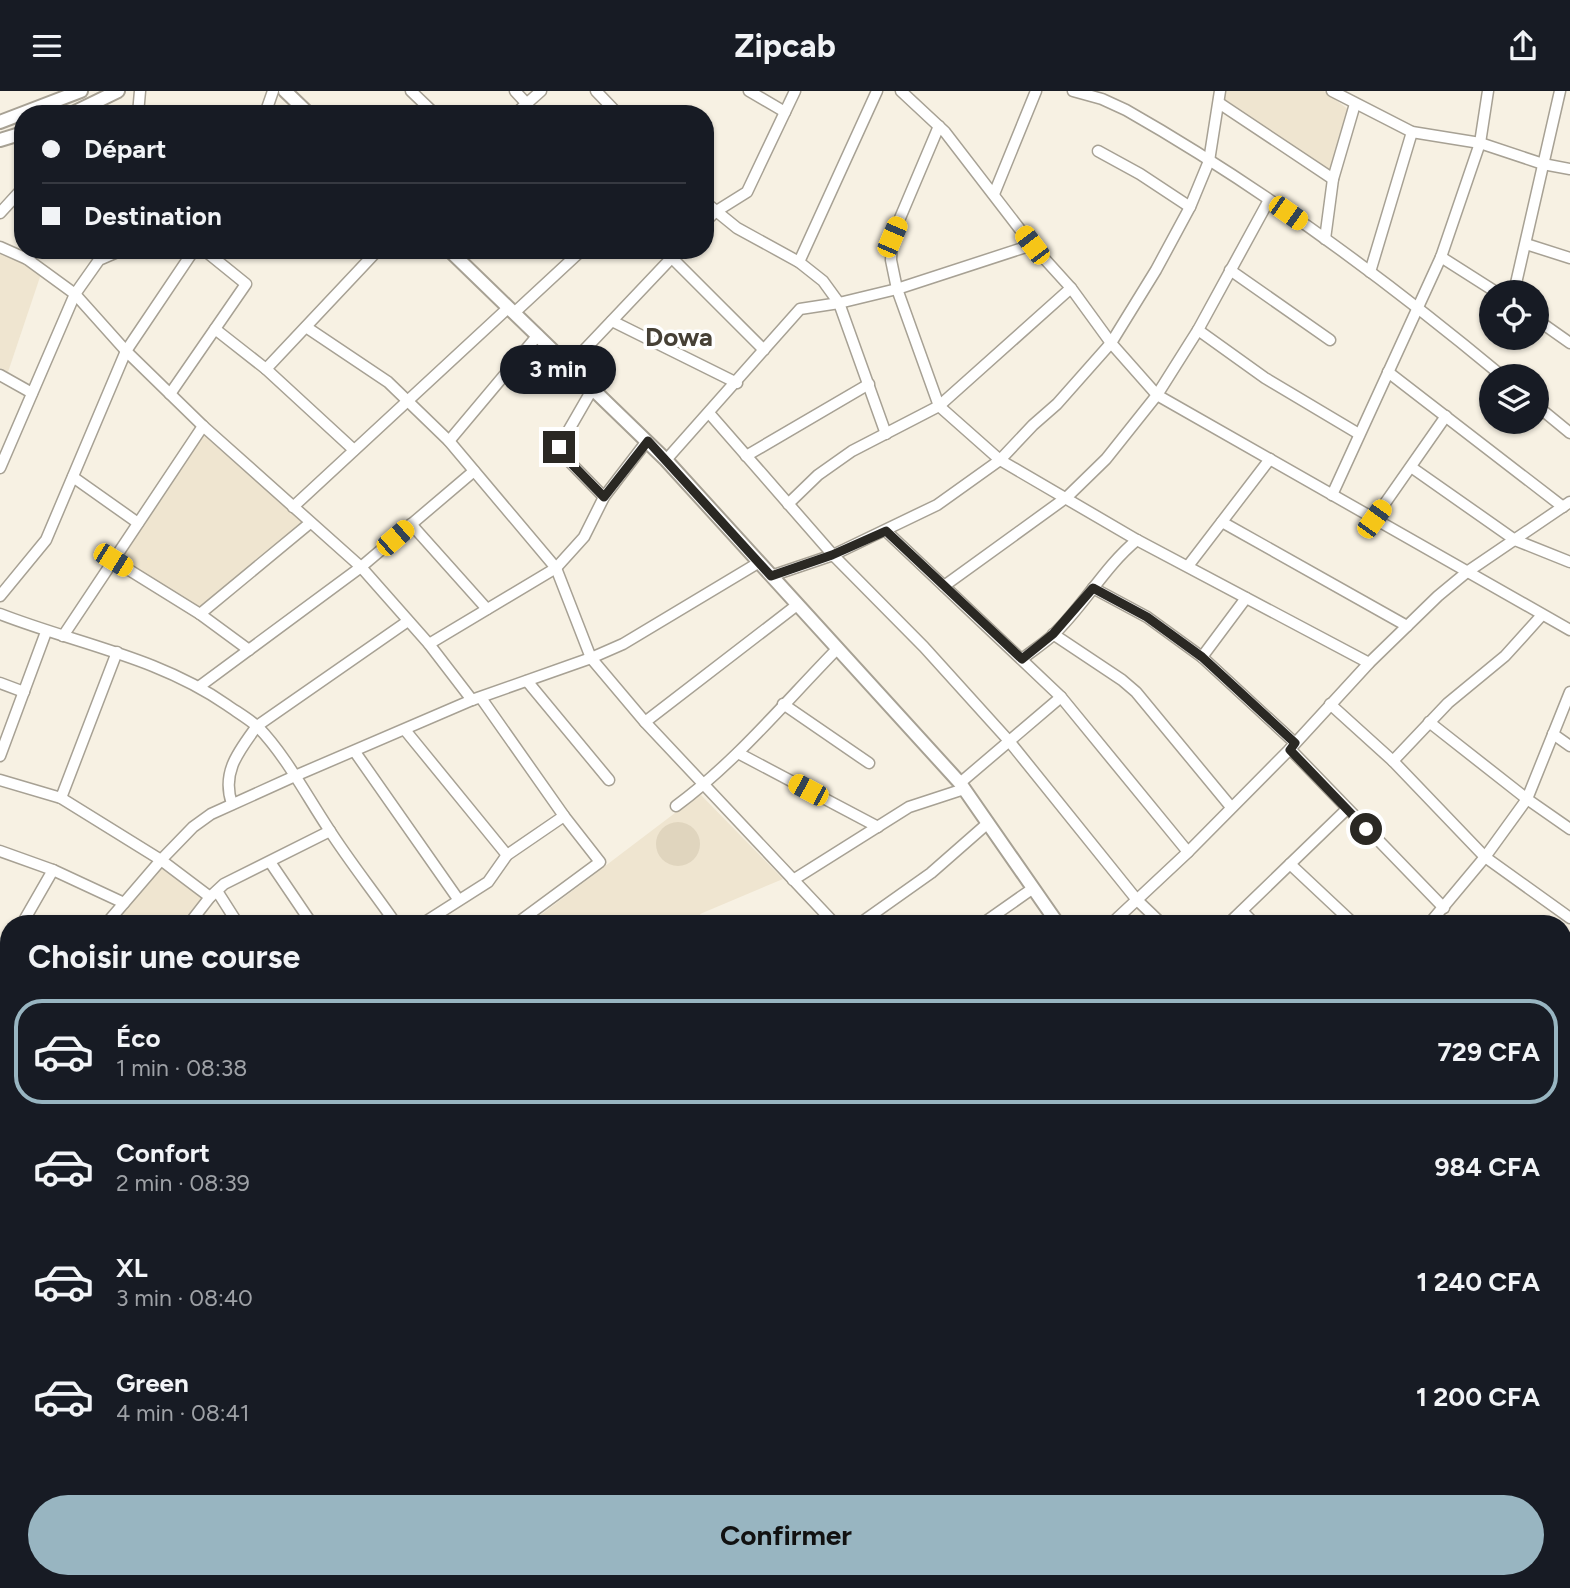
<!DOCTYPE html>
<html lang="fr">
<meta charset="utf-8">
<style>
body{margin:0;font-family:Figtree,sans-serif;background:#20242c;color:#f1f3f6;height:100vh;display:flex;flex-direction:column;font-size:26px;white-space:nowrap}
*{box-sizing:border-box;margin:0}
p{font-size:23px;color:#9ea1a6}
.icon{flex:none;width:38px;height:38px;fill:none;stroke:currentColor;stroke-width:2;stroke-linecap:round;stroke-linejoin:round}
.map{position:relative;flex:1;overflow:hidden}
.side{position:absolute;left:0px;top:824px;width:1572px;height:674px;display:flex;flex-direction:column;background:#171b24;border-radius:28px 28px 0 0;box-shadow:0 2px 5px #0004}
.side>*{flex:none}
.guide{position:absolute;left:14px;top:14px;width:700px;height:154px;border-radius:28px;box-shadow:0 2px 5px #0004;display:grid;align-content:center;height:154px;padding:0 28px;background:#171b24}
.controls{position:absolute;left:1479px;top:189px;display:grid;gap:14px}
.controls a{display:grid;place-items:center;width:70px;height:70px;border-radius:50%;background:#171b24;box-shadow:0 2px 5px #0004;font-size:35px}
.end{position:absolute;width:32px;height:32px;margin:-16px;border:9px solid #2a2823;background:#fff;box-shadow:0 0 0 4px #fff}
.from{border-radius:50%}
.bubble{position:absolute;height:49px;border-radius:24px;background:#171b24;box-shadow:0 2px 5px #0004;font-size:23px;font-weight:700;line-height:49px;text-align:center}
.car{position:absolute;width:21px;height:42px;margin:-21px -10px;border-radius:9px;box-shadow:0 0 5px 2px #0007;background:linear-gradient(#f5c518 24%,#345 0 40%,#f5c518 0 76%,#345 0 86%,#f5c518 0)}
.guide b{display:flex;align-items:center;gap:24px;height:66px;font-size:26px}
.guide b+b{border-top:2px solid #363941}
.guide i{width:18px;height:18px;background:#f1f3f6}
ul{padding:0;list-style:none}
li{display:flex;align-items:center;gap:21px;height:105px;margin:0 14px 10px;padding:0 14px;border:4px solid transparent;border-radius:28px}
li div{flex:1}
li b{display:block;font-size:26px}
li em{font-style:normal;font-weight:700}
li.on{border-color:#98b5c1}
li>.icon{width:63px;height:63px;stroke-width:1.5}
h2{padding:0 28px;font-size:32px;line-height:84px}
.action{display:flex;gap:14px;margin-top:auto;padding:14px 28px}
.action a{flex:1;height:80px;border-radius:42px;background:#98b5c1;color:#111;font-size:28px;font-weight:700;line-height:80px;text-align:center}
header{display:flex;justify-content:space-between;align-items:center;height:91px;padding:0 28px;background:#171b24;font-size:32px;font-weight:700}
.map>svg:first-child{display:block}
.built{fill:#efe5d0}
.green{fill:#e0d5be}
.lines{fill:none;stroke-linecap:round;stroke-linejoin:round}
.minor-casing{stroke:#a7a194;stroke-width:13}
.major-casing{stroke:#a7a194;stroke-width:16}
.minor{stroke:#fff;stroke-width:10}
.major{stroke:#fff;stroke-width:12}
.route{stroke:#2a2823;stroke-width:9}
.labels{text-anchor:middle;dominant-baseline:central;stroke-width:7;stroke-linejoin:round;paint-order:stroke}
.neighbourhood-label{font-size:26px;font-weight:bold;fill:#464035;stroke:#fff}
</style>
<header><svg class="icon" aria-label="menu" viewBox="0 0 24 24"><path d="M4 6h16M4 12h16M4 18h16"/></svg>Zipcab<svg class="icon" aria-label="share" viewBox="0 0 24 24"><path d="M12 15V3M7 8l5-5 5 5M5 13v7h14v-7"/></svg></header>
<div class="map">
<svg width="1570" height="1497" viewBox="0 0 1570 1497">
<rect width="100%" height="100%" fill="#f7f1e3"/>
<g class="built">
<polygon points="1225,0 1324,0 1349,19 1331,82 1223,14"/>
<polygon points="0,161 41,183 8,281 0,277"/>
<polygon points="204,343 304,432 199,518 122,468"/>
<polygon points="700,703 783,788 700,823 703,833 535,833 534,829"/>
<polygon points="160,773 207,806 184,833 112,833"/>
</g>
<g class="green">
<circle cx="678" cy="753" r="22"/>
<polygon points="9,1139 9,1234 1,1141"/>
<polygon points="398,1489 1393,1489 1374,1497 391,1497"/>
</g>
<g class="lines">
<defs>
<g id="minor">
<polyline points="411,0 435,23"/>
<polyline points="515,0 527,13"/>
<polyline points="596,0 618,23"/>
<polyline points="749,0 785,21"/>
<polyline points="901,0 945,41 1032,154 1071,197 1111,252 1157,304 1570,539"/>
<path d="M 1073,0 L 1102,8 L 1126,19 C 1260,95 1384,187 1502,285"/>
<polyline points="1332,0 1412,41 1480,52 1543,73 1570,78"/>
<polyline points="1219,12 1333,88"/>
<polyline points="138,23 140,0"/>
<polyline points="265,23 273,0"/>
<polyline points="515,23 541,0"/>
<polyline points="939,35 892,146 891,169 897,198 939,315 1000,369 1137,449 1369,572"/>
<polyline points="1098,60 1140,83 1190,116"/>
<polyline points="994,103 1036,0"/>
<polyline points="705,111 737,137 799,171 823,190 839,212 886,343"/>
<polyline points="0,122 23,97"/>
<polyline points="705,131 715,121 747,101 795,0"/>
<polyline points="1325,148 1333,88 1355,13"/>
<polyline points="1526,153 1570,167"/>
<polyline points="0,156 27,168 75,203 126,260 203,335 361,476 429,553 472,609"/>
<polyline points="1441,166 1496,201"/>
<polyline points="672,167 764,259"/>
<polyline points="27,168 35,159"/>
<polyline points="799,171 877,0"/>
<polyline points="1230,179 1330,249"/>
<polyline points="1370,181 1412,41"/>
<polyline points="1514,201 1560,0"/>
<polyline points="514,222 582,159"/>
<polyline points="1536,228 1570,252"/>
<polyline points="612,230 737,292"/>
<polyline points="306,236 388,291 449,350 556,477 591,567 645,631 835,833"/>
<polyline points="215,238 266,278 354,359"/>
<polyline points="1198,239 1265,287 1359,343"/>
<polyline points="570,274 679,159"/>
<polyline points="266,278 378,159"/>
<polyline points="1388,281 1563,416"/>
<polyline points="0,284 32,302"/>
<polyline points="593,297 559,356 562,363 604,406"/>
<polyline points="170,303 246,193 204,159"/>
<polyline points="1536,314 1570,342"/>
<polyline points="709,322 833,464 924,556 1009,650 1137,809 1162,833"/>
<polyline points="449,350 538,244"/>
<polyline points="746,365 869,293"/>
<polyline points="666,369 800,218 839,212 897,198 1032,154"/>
<polyline points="1411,376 1515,449 1570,471"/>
<polyline points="0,377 75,203 99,169 122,159"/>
<polyline points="73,386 138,432"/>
<polyline points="1332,404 1441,166 1480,52 1488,0"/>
<polyline points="788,413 818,384 852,360 939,315 1071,197"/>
<polyline points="293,416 508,217"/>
<polyline points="1374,428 1446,325"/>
<polyline points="1222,431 1407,535"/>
<polyline points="411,433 487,518"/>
<polyline points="886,440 1061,606 1188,761"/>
<polyline points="113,469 200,523 249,559"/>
<polyline points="1188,475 1270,368"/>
<polyline points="771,485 833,464 937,414 1000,369 1033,334 1057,313 1111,252 1156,179 1190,116 1209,70 1220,0"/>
<polyline points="944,495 1067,406 1106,368 1157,304 1198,239 1269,109"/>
<polyline points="1093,497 1147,526 1202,566 1295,652"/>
<polyline points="0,505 46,449 126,260 194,159"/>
<path d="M 0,523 C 77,553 158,566 227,614 C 237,621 249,628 258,636 C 286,665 306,704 328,737 C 349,770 374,801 396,833"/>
<polyline points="200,523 310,432"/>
<polyline points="1053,543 1122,589 1136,601 1231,716"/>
<polyline points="63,545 203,335"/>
<polyline points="429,553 556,477 584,446 604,406 647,350"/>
<polyline points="1202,566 1246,507"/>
<path d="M 1022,568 C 1032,560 1043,553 1053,544 C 1084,515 1104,476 1137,449"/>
<polyline points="527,590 609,689"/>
<polyline points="0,592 24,601"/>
<polyline points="200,595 361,476 474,380"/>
<polyline points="481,607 564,725 600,771 516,833"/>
<polyline points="783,613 869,672"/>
<polyline points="1330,613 1393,670 1485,766 1570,827"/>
<polyline points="645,631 797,514"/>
<polyline points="1429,631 1527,708 1570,738"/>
<polyline points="405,639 507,764"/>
<polyline points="1553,643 1570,655"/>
<polyline points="1290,658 1444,817"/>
<polyline points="355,661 458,808"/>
<polyline points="738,662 878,736"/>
<polyline points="0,665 46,541"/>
<polyline points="1393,670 1448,612 1505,565 1542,524"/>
<polyline points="0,689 61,707 161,769 210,806"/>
<polyline points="960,692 1061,606"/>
<polyline points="61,707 117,561"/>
<path d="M 232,713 C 221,681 239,660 257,635 L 408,530"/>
<path d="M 676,715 C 737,670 785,611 838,557"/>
<polyline points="0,760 53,779 124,812"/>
<polyline points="270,771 312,833"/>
<polyline points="1290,773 1354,833"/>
<polyline points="793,789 909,716 964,698"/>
<polyline points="217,800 238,833"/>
<polyline points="1242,820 1255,833"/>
<polyline points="22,833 53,779"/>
<polyline points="106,833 161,769 193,736 211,723 295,685 472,609 591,567 623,553 758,472"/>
<polyline points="189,833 210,806 224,793 330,740"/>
<polyline points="422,833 488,791 507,764 564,725"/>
<polyline points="859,833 931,782 988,732"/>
<polyline points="982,833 1032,798"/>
<polyline points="1111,833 1188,761 1290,658 1369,572 1438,505 1467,481 1570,411"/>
<polyline points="1228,833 1347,718"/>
<polyline points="1429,833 1485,766 1527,708 1570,601"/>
<polyline points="0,872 9,857"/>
<polyline points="1563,876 1570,870"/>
<polyline points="0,937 9,942"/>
<polyline points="0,960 9,949"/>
<polyline points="1563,969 1570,963"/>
<polyline points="0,1067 9,1064"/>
<polyline points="0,1133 9,1131"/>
<polyline points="0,1206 9,1308"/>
<polyline points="0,1325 9,1320"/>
<polyline points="2,1432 9,1497"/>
<polyline points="82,1489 83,1497"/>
<polyline points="150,1489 151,1497"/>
<polyline points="222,1489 223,1497"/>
<polyline points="289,1489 290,1497"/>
<polyline points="353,1489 354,1497"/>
<polyline points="378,1497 385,1489"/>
<polyline points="1424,1497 1438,1489"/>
<polyline points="1547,1497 1570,1488"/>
</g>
<g id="major">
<polyline points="285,0 309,23"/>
<polyline points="71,23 118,0"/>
<polyline points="0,31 81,0"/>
<polyline points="0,49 23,42"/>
<polyline points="449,159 666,369 960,692 1058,833"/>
<polyline points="1513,1489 1519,1497"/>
</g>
</defs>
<use href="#minor" class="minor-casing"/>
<use href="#major" class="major-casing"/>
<use href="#minor" class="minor"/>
<use href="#major" class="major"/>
</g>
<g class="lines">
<polyline class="route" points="559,356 562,363 604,406 648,350 771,485 832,464 886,440 1022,568 1053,543 1093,497 1147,526 1202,566 1295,652 1290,659 1366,738"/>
</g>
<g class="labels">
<g class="neighbourhood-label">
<text x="679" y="246">Dowa</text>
</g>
</g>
</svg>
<div class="controls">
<a><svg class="icon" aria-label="locate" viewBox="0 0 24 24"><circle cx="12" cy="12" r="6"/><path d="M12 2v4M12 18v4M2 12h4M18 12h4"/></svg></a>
<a><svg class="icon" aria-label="layers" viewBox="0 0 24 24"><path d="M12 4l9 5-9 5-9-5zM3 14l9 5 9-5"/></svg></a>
</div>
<i class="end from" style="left:1366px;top:738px"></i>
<i class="end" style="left:559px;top:356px"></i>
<div class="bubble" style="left:500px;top:254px;width:116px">3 min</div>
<i class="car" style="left:1288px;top:122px;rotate:125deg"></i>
<i class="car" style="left:892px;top:146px;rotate:23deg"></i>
<i class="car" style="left:1032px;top:154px;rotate:323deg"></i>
<i class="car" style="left:1374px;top:428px;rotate:36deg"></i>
<i class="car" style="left:395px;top:447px;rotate:49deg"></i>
<i class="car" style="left:113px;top:469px;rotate:122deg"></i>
<i class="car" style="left:808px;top:699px;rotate:298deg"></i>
<div class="guide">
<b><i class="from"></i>Départ</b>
<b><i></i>Destination</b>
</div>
<section class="side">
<h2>Choisir une course</h2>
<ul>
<li class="on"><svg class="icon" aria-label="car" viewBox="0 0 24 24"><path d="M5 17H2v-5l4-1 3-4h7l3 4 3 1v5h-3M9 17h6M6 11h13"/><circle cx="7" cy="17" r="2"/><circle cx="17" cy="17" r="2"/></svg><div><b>Éco</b><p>1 min · 08:38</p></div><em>729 CFA</em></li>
<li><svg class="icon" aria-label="car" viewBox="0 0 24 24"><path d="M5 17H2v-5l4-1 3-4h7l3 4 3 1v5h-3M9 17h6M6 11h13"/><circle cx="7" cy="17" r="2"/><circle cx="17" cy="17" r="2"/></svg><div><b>Confort</b><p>2 min · 08:39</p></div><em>984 CFA</em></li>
<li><svg class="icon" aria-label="car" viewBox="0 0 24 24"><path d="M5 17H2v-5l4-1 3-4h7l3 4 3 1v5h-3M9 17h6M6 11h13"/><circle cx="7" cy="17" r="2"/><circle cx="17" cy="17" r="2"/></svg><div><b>XL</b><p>3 min · 08:40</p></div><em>1 240 CFA</em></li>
<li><svg class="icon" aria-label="car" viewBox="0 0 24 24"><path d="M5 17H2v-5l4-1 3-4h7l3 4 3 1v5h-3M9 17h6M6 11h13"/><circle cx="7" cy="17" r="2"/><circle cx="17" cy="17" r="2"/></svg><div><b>Green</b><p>4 min · 08:41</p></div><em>1 200 CFA</em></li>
</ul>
<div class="action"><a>Confirmer</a></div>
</section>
</div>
